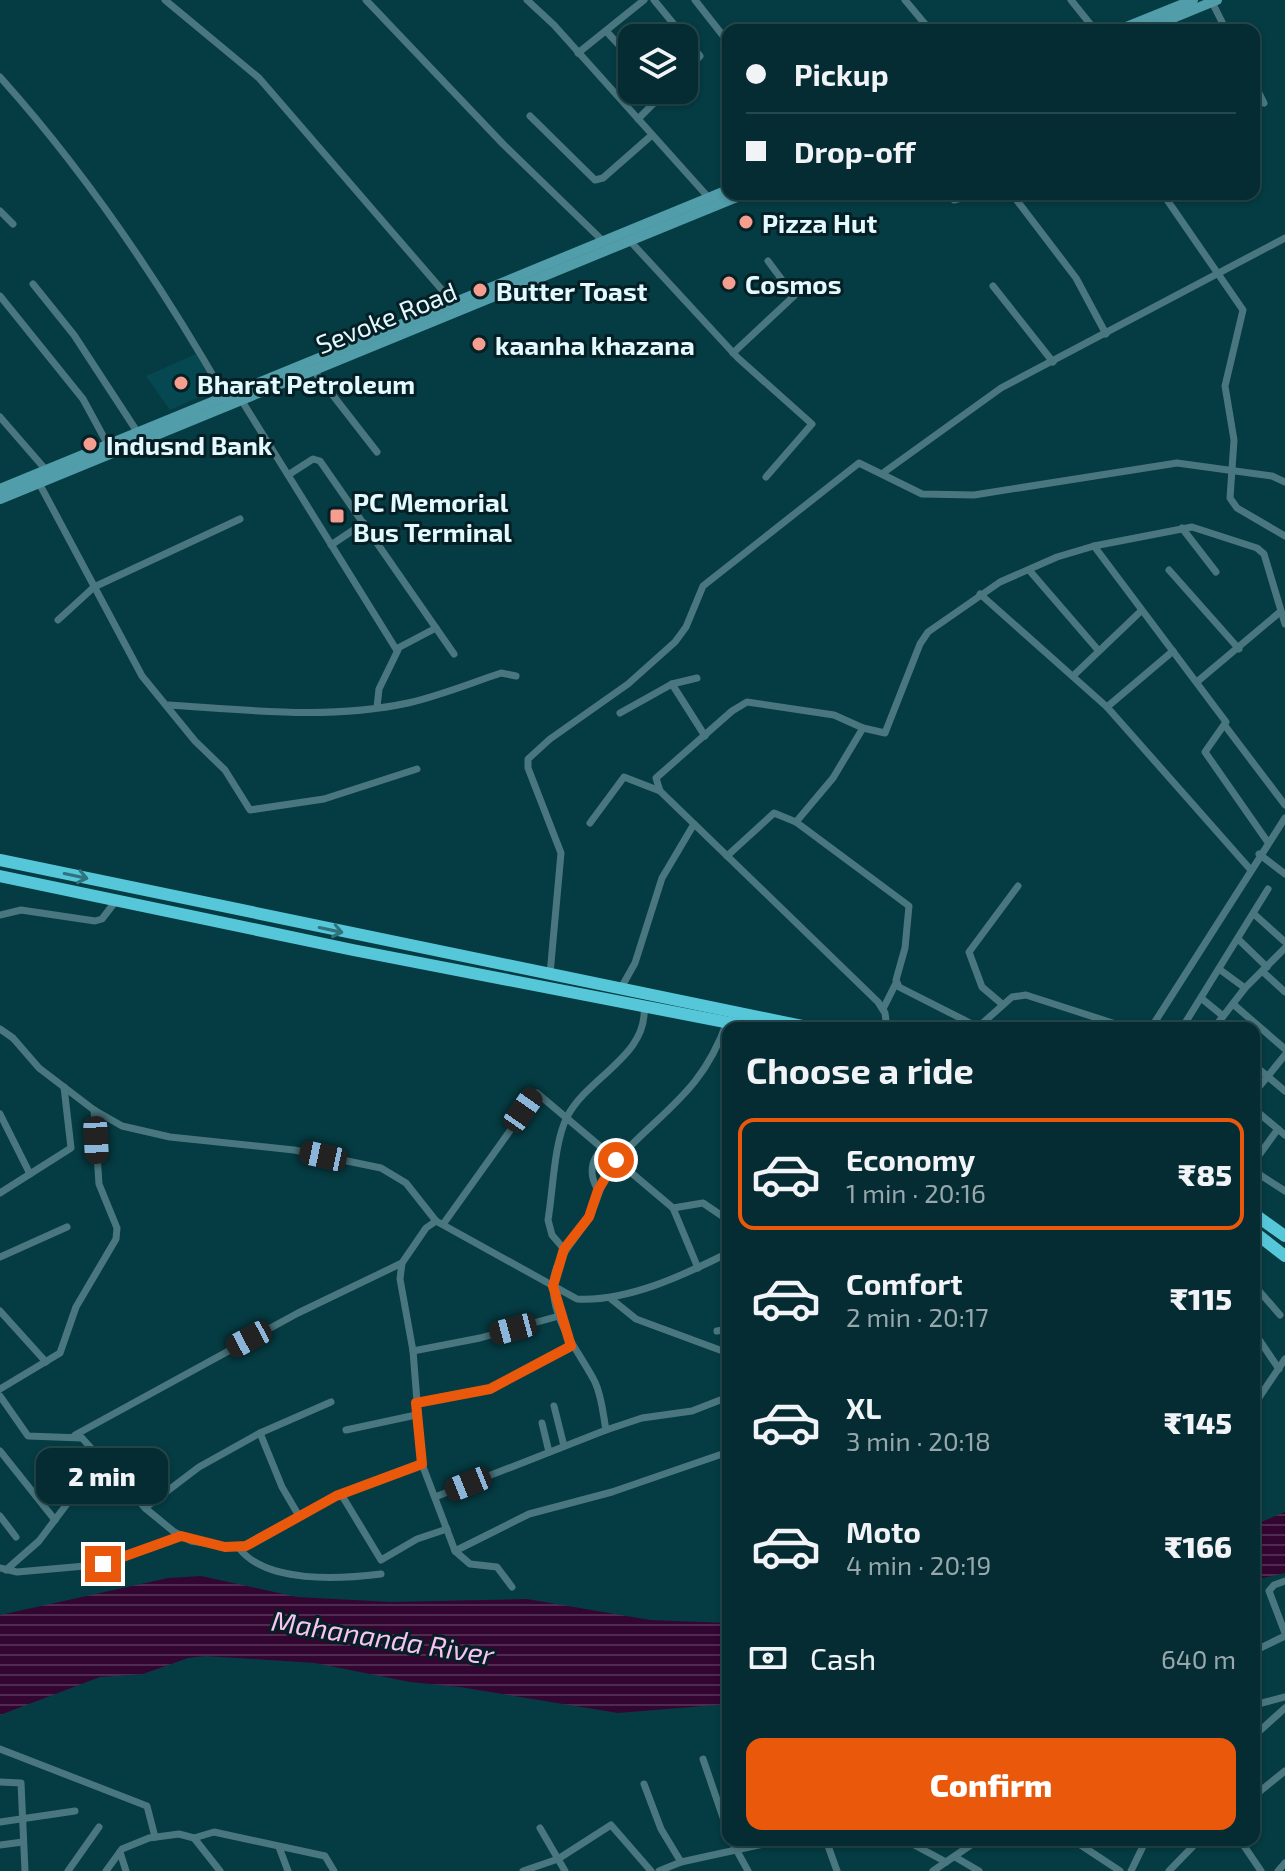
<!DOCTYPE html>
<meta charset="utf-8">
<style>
body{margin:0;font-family:"Exo 2",sans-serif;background:#12383e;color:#f1f3f6;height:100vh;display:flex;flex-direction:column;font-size:30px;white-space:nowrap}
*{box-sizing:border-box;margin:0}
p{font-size:26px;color:#97a7ac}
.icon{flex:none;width:44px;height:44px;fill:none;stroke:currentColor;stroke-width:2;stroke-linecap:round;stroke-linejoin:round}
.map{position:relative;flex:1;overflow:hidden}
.panel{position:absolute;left:722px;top:1022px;width:538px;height:824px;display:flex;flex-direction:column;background:#042c32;border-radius:16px;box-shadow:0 2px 6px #0004,0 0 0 2px #25484d}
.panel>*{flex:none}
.top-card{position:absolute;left:722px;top:24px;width:538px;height:176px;border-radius:16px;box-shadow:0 2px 6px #0004,0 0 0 2px #25484d;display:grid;align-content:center;height:176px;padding:0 24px;background:#042c32}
.buttons{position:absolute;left:618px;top:24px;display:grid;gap:16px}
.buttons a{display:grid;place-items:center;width:80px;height:80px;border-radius:16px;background:#042c32;box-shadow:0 2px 6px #0004,0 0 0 2px #25484d;font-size:40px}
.end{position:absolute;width:36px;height:36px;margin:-18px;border:10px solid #ea580c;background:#fff;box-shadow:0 0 0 4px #fff}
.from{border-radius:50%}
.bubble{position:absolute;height:56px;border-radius:16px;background:#042c32;box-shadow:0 2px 6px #0004,0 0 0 2px #25484d;font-size:26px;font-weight:800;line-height:56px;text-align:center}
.car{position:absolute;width:24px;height:48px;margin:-24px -12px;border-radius:10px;box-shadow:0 0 6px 2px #0007;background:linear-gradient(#222 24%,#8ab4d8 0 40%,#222 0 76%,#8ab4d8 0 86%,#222 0)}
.top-card b{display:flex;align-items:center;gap:28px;height:76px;font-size:30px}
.top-card b+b{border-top:2px solid #25484d}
.top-card i{width:20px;height:20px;background:#f1f3f6}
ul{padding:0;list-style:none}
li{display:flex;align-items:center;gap:24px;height:112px;margin:0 16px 12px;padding:0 8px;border:4px solid transparent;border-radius:16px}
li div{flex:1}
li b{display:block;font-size:30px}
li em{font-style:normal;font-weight:800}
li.selected{border-color:#ea580c}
li>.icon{width:72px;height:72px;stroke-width:1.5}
h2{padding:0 24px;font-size:36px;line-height:96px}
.pay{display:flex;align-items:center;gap:20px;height:88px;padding:0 24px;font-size:30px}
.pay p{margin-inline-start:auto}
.action{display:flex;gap:16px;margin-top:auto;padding:16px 24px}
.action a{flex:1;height:92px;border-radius:16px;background:#ea580c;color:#fff;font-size:32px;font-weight:800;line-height:92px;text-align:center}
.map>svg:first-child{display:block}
.built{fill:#064851}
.water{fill:url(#water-rules)}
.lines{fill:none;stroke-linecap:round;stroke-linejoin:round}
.minor{stroke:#4a777f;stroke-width:7}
.secondary{stroke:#519daa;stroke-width:10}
.trunk{stroke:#56c7d9;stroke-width:12}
.oneway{stroke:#2e737e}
.route{stroke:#ea580c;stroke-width:10}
.poi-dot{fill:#f59d8e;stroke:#051f24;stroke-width:3}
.labels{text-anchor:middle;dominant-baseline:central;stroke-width:6;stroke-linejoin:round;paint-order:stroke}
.poi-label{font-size:26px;font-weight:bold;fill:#e2faff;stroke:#051f24;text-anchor:start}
.street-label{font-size:26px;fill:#e2faff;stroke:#051f24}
.water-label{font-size:28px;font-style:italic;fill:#f8c3f3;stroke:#051f24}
</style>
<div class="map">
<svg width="1285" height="1871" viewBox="0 0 1285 1871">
<defs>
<pattern id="water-rules" width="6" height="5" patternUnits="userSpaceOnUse" patternTransform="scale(2)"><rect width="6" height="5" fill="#320630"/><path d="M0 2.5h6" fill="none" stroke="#4f2b4f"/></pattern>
</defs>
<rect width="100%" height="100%" fill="#053b42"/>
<polygon class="built" points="196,354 216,389 170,410 146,376"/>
<g class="water">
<polygon points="1285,1512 1285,1573 1254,1580 1254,1525"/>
<polygon points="201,1576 297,1597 391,1602 527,1599 650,1620 728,1623 728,1704 618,1713 460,1687 410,1682 315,1663 205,1656 188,1658 143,1674 100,1677 0,1715 0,1615 168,1578"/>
</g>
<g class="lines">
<g class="minor">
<polyline points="165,0 259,78 455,305"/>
<polyline points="366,0 503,144 604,242"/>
<polyline points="527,0 554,25 709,198"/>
<polyline points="654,0 700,56 684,73"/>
<polyline points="695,0 728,42"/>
<polyline points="905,0 930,30"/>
<polyline points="1071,0 1095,30"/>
<polyline points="1212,2 1226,30"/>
<polyline points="606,31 632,59"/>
<polyline points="578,53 644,0"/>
<path d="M 0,77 C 88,175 161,284 226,398"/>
<polyline points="1254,83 1264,103"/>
<polyline points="530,116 595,180 603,178 652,135"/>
<polyline points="638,119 662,95 661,90"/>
<polyline points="949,194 954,200 976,194"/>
<polyline points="1012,194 1076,278 1106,334"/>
<polyline points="1163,194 1243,310 1225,386 1234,440 1230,498 1237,508 1285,536"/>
<polyline points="0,211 13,224"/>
<polyline points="630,241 738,358 812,424 766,477"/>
<polyline points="33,284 74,335 138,433"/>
<polyline points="993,286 1053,362"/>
<polyline points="0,296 83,399 108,445"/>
<polyline points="733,353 794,296 768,261"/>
<polyline points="314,371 377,452"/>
<polyline points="242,401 288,475 313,459 320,461 454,654"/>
<polyline points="0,417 46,470"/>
<polyline points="883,473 1001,388 1285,238"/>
<polyline points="288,475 396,649 436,628"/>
<polyline points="39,483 142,676 195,741 225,770 250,810 324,799 417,769"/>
<polyline points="1182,528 1216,572"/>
<polyline points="331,545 364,523"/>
<polyline points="1094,546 1226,722 1205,752 1267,841"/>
<polyline points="1029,570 1098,650"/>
<polyline points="1169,570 1239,649"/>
<polyline points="980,594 1107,707 1250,869"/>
<polyline points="58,620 94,587 240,519"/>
<polyline points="1073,676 1141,611"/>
<polyline points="697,678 672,684 705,736"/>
<polyline points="1198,681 1280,612"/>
<path d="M 169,705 C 248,710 329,720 408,703 C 439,696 471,683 501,673 L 516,676"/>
<polyline points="377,707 379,689 398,650"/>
<polyline points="1107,707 1173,651"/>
<polyline points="620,713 672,684"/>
<polyline points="1226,727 1285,805"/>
<polyline points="796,822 833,778 863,728"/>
<polyline points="590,823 624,777 660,791"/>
<polyline points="1259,854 1285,874"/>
<polyline points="727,856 774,813 796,822 909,906 905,948 896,980 899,987 978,1027"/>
<polyline points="1254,914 1285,942"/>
<polyline points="0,915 21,910 95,921 102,919 115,902"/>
<polyline points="1238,939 1267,967"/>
<polyline points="1219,969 1245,988"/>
<polyline points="1262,971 1285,992"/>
<polyline points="550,974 561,853 528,768 528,759 550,739 628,684 675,642 686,627 703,586 859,463 922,494 974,495 1177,463 1272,476 1285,482"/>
<polyline points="621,988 635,963 662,878 694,824"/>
<polyline points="1201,998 1223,1016"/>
<polyline points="1002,1004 982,987 969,952 1018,886"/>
<polyline points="1233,1004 1285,1049"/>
<polyline points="883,1009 896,983"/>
<polyline points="887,1028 885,1013 878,1002 660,791 656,778 732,711 747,702 834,715 863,728 885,733 920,644 928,632 1000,582 1057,557 1094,546 1192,527 1257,548 1264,554 1285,624"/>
<polyline points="977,1028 1012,997 1026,995 1128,1028"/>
<polyline points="1151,1028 1285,818"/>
<polyline points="1182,1028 1268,889"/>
<polyline points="1214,1028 1245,988 1285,948"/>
<polyline points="0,1029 13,1038 39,1068 94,1110 122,1126 170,1137 294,1150 381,1168 406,1183 436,1221"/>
<polyline points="1254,1065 1285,1091"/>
<polyline points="1254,1093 1285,1055"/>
<polyline points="1254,1109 1285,1135"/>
<polyline points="0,1114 30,1174"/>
<polyline points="1254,1162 1278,1129"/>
<polyline points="1254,1171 1285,1191"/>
<path d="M 598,1190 C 589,1175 590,1160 603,1149"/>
<polyline points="0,1193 71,1148 64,1087"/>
<polyline points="673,1208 698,1268"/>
<polyline points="444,1223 537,1093 673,1208 703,1203 728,1220"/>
<path d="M 564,1249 L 552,1235 L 548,1220 C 553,1191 554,1142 567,1117 C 588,1076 649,1056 644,1005"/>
<polyline points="0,1257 67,1227"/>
<polyline points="1254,1285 1280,1315"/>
<polyline points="610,1298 636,1319 728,1353"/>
<polyline points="0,1311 46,1362"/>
<polyline points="717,1331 728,1329"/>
<polyline points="1254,1332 1279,1369"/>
<polyline points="413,1351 480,1338 559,1316"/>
<polyline points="0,1389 60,1353 76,1307 116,1239 117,1228 99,1184 94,1110"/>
<polyline points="0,1396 28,1436 82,1438 145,1508 173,1531 191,1541 239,1548 336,1496 422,1464"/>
<polyline points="416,1403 490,1389 571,1346"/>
<polyline points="1254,1405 1285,1359"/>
<polyline points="554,1406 564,1446"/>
<polyline points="542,1423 549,1452"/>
<polyline points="346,1430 416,1415"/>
<path d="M 606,1430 C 603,1414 602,1397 595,1382 C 579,1351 555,1326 553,1288 C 552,1260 575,1241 588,1219 C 599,1200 601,1176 618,1159 C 664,1109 702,1092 727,1022"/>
<polyline points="260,1433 331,1402"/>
<polyline points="75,1435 298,1313 402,1263"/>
<polyline points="0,1451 55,1520"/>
<polyline points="341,1494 381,1560 417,1539 447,1529"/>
<polyline points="435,1497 606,1430 642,1418 692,1411 728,1397"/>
<polyline points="145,1508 199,1467 260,1433 282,1487 299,1516"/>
<polyline points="0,1516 16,1537"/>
<path d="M 239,1548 C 266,1584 341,1579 381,1574"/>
<polyline points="455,1551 529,1514 612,1492 728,1452"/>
<polyline points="0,1568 17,1572 108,1564 181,1536"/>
<polyline points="6,1570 39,1541 85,1480 104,1463"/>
<polyline points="1285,1581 1274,1585 1269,1591 1285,1633"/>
<path d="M 512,1587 L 497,1567 L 470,1564 L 455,1551 L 422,1464 L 413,1351 L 400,1279 L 402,1263 L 426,1228 L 436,1221 L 577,1299 C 627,1302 684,1275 728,1253"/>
<polyline points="1254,1651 1285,1636"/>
<polyline points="1254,1705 1285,1697"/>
<polyline points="1254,1736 1285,1708"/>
<polyline points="0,1749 147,1806 155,1837"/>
<polyline points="703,1759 728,1832"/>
<polyline points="0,1782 21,1783 25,1871"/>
<polyline points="644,1784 661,1829 681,1862"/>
<polyline points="1254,1796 1285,1771"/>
<polyline points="0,1822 75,1811"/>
<polyline points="540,1828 565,1871"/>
<polyline points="194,1838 214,1832 325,1856 334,1871"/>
<polyline points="731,1840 748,1871"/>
<polyline points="826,1840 837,1871"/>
<polyline points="905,1840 946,1862"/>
<polyline points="1073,1840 1120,1871"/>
<polyline points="1240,1840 1261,1871"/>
<polyline points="0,1845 23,1842"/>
<polyline points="279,1847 288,1871"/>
<polyline points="120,1852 126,1871"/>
<polyline points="955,1857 979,1871"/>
<polyline points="68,1871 99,1827"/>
<polyline points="106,1871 122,1849 149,1838 179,1834 194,1838 220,1871"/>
<polyline points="523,1871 558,1859 611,1825 651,1871"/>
<polyline points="659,1871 681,1862 782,1840"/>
<polyline points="933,1871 978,1840"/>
<polyline points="1131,1871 1146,1840"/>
<polyline points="1169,1871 1199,1840"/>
<polyline points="1278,1871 1285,1863"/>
</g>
<g class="secondary">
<polyline points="1119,30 1193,0"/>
<polyline points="1144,30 1217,0"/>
<polyline points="0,489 728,190"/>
<polyline points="0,499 744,194"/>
</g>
<g class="trunk">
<polyline points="0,860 812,1028"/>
<polyline points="0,876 353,950 756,1028"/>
<polyline points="1254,1214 1285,1236"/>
<polyline points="1254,1232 1285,1256"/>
</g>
</g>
<defs><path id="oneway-shaft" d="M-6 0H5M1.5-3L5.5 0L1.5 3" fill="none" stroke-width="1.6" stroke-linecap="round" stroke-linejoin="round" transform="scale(2)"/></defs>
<g class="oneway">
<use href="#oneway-shaft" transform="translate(76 876) rotate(12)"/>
<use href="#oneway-shaft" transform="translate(331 930) rotate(12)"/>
</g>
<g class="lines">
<polyline class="route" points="103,1564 181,1536 225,1547 246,1546 336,1496 422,1464 416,1403 490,1389 571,1346 553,1286 564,1249 589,1217 598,1190 616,1160"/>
</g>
<g class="poi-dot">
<circle cx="746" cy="222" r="8"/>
<circle cx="729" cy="283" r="8"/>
<circle cx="480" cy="290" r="8"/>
<circle cx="479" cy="344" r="8"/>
<circle cx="181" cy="383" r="8"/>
<circle cx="90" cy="444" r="8"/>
<rect x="329" y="508" width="16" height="16" rx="4"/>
</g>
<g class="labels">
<g class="poi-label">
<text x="762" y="222">Pizza Hut</text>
<text x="745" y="283">Cosmos</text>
<text x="496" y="290">Butter Toast</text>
<text x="495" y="344">kaanha khazana</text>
<text x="197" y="383">Bharat Petroleum</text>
<text x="106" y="444">Indusnd Bank</text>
<text x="353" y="501">PC Memorial<tspan x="353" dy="30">Bus Terminal</tspan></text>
</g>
<g class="street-label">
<text transform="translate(386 317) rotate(-22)">Sevoke Road</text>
</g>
<g class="water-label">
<text transform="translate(383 1637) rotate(9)">Mahananda River</text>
</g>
</g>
</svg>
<div class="buttons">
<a><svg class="icon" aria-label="layers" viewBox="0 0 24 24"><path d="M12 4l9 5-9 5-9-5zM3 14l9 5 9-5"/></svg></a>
</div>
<i class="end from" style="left:616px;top:1160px"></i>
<i class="end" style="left:103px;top:1564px"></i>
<div class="bubble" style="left:36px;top:1448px;width:132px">2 min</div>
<i class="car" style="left:523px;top:1110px;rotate:35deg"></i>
<i class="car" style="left:96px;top:1140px;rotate:177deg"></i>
<i class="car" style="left:323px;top:1156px;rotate:282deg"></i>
<i class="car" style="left:513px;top:1329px;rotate:255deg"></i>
<i class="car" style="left:249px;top:1339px;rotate:242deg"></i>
<i class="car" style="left:468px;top:1484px;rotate:248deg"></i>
<div class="top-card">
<b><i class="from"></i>Pickup</b>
<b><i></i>Drop-off</b>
</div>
<section class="panel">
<h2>Choose a ride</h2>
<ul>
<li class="selected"><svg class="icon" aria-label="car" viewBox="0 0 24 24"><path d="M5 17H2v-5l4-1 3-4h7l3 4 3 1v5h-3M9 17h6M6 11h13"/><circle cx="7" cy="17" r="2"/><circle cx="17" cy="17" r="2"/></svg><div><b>Economy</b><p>1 min · 20:16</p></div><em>₹85</em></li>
<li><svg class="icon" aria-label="car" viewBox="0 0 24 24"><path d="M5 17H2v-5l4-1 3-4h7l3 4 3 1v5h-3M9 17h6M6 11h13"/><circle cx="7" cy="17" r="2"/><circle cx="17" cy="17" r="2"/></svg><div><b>Comfort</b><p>2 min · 20:17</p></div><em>₹115</em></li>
<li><svg class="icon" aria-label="car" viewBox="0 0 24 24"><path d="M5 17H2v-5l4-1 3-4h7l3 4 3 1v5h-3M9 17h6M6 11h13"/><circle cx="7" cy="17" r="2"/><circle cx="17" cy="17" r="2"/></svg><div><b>XL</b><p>3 min · 20:18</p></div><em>₹145</em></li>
<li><svg class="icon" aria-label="car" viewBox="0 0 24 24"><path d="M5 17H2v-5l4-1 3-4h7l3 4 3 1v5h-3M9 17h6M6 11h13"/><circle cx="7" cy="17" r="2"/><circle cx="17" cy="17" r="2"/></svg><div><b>Moto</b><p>4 min · 20:19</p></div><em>₹166</em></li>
</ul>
<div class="pay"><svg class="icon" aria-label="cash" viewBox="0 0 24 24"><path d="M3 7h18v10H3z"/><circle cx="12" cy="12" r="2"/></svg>Cash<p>640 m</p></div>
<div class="action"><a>Confirm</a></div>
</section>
</div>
